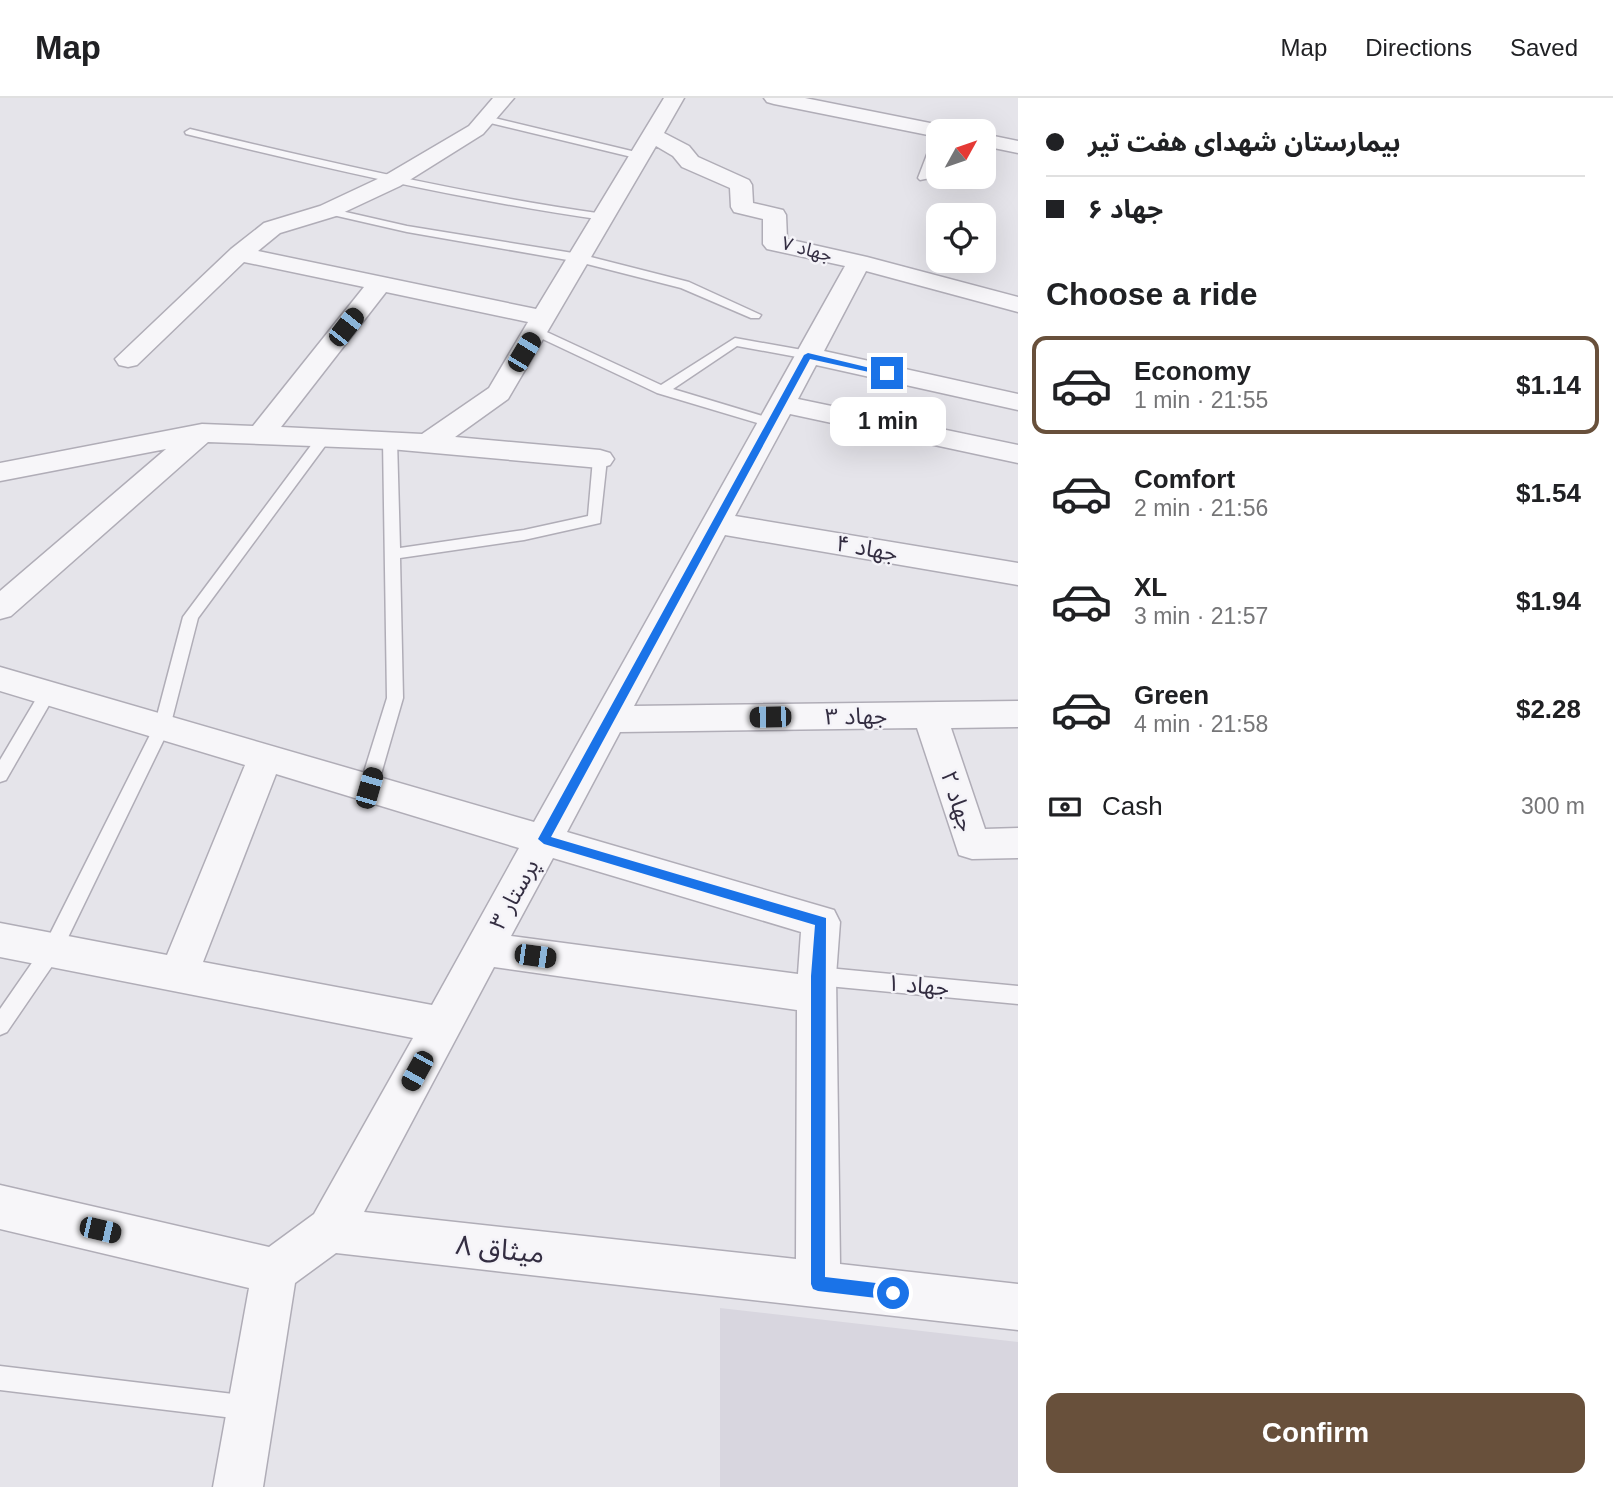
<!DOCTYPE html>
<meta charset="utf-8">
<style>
body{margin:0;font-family:Arial,"Noto Sans Arabic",sans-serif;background:#f2f2f2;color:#202124;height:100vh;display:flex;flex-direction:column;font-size:26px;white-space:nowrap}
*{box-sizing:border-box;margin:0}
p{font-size:23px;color:#757577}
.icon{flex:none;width:38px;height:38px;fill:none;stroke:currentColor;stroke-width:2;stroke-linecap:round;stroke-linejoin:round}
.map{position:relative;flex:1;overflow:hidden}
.drawer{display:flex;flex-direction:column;background:#fff;width:595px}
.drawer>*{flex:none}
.banner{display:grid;align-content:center;height:154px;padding:0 28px;background:#fff}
.needle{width:46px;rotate:50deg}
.tools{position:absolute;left:926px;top:21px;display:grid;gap:14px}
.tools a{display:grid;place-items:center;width:70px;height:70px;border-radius:14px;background:#fff;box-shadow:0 7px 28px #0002;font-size:35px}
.end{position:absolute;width:32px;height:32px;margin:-16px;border:9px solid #1a73e8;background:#fff;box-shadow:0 0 0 4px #fff}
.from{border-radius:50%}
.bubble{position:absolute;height:49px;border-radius:14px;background:#fff;box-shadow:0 7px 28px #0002;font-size:23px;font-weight:700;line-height:49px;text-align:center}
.car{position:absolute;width:21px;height:42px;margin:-21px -10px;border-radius:9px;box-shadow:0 0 5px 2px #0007;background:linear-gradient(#222 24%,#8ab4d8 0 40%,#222 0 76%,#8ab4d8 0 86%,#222 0)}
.banner b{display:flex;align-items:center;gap:24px;height:66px;font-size:26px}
.banner b+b{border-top:2px solid #e0e0e0}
.banner i{width:18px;height:18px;background:#202124}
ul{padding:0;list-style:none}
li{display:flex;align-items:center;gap:21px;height:98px;margin:0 14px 10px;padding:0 14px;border:4px solid transparent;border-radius:14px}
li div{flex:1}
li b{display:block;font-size:26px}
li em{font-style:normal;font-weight:700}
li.active{border-color:#68503b}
li>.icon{width:63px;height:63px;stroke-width:1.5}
h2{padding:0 28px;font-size:32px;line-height:84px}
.pay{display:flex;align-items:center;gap:18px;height:77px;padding:0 28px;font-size:26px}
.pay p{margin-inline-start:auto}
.button{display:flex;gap:14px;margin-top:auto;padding:14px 28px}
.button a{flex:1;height:80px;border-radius:14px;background:#68503b;color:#fff;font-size:28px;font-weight:700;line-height:80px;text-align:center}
header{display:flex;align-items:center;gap:42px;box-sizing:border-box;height:98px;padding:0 35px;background:#fff;border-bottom:2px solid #e0e0e0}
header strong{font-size:33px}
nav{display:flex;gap:38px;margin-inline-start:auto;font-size:24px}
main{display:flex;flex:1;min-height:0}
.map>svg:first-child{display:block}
.built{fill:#d8d6df}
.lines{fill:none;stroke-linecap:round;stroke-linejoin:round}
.lane-casing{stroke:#b0adb7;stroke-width:3}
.street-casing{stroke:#b0adb7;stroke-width:3}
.lane{fill:#f7f6f9;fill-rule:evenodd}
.street{fill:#f7f6f9;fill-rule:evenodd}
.route{fill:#1a73e8}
.labels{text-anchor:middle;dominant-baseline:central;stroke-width:5;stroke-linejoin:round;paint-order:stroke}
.far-street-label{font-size:19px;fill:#332d41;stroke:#f4f3f8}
.street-label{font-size:23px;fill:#332d41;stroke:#f4f3f8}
.near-street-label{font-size:28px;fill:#332d41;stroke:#f4f3f8}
</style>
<header>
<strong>Map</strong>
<nav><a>Map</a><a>Directions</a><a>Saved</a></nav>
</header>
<main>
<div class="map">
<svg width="1018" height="1389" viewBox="0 0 1018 1389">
<rect width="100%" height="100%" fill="#e5e4ea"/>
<polygon class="built" points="720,1210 1018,1244 1018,1389 720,1389"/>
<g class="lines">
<defs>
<g id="lane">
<polygon points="486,18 644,56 645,58 640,61 482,23 482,19"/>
<path d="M 190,31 C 327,64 464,96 604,116 L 610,119 L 604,122 C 463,102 325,70 186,36 L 185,34 Z"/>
<polygon points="938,38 938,56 930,80 920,82 918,80 933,41"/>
<polygon points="328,110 407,128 579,156 689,184 761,217 759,220 751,220 681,190 579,164 407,134 324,115 322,113"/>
<polygon points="536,229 661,287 735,240 808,253 814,257 808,261 737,248 673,291 776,322 778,325 771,329 657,295 532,236 530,233"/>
<polygon points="323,337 328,338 328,344 198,520 170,629 59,858 7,934 0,937 0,911 45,846 154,629 183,519 318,338"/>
<polygon points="390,338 397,342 400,450 524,432 588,418 593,361 600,356 607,361 600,425 524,442 400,460 403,600 377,690 374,695 362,695 359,690 387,600 383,342"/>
<polygon points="48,589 56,595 6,682 0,684 0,662 42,591"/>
<polygon points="817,869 1018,888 1018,906 817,887 810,884 807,878 810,872"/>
<polygon points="0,1268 250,1298 258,1302 262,1310 258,1318 250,1322 0,1292"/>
</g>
<g id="street">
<path d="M 493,0 L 514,0 L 483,36 L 400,88 L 336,118 L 280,135 L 258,153 L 536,211 L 664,0 L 684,0 L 664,35 L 689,48 L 698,59 L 749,82 L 752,87 L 753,105 L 783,112 L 786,117 L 787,141 L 867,159 L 1018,199 L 1018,214 L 866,173 L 824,253 L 1018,296 L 1018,312 L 816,267 L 798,301 L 1018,347 L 1018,365 L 790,316 L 735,418 L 1018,465 L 1018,487 L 725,437 L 634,608 L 1018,603 L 1018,629 L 951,630 L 985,731 L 1018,730 L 1018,760 L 972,761 L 959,757 L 917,630 L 620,634 L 567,734 L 834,812 L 840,824 L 836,878 L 840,1166 L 1018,1186 L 1018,1232 L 336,1155 L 295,1185 L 263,1389 L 213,1389 L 249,1190 L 0,1131 L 0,1087 L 269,1149 L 314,1116 L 413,940 L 0,859 L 0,825 L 167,857 L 245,667 L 0,593 L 0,569 L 534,724 L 845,168 L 767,151 L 763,146 L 763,121 L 734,114 L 731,109 L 730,90 L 682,69 L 673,58 L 656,48 L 508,301 L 455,339 L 600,352 L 610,355 L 614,361 L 610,367 L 600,370 L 390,351 L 208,344 L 11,518 L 0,521 L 0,493 L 166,351 L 0,383 L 0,365 L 202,326 L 253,328 L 364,189 L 244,164 L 137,267 L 128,269 L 119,267 L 115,261 L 231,151 L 264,125 L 320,108 L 384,78 L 469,28 ZM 386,194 L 528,224 L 489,290 L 422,336 L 281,329 ZM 276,676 L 519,750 L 432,907 L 203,864 ZM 553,760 L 801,834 L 798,876 L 511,838 ZM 494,869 L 797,912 L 796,1161 L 364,1114 Z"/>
<polygon points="764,0 805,0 940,27 947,29 951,33 938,33 938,39 774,6 767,4"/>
<polygon points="984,36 1018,43 1018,55 984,48"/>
</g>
</defs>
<use href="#lane" class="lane-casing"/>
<use href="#street" class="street-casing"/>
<use href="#lane" class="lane"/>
<use href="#street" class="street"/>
</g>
<polygon class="route" points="808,255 891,275 887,278 810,261 551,739 826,820 825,1179 893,1187 898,1189 900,1195 898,1200 893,1202 818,1193 813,1191 811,1186 811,878 815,827 544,746 538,741 804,257"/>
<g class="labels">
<g class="far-street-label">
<text transform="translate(807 151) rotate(15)">جهاد ۷</text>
</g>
<g class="street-label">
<text transform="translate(867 450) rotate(10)">جهاد ۴</text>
<text transform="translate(856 618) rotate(-1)">جهاد ۳</text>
<text transform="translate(958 703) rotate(72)">جهاد ۲</text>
<text transform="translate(514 796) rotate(-61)">پرستار ۳</text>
<text transform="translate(918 887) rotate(5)">جهاد ۱</text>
</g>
<g class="near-street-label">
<text transform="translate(500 1151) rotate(6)">میثاق ۸</text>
</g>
</g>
</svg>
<div class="tools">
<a><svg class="needle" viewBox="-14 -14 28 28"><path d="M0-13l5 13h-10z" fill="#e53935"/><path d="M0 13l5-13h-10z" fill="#757577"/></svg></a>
<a><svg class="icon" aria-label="locate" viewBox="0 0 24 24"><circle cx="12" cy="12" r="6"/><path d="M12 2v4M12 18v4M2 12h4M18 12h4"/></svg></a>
</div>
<i class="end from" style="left:893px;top:1195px"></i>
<i class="end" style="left:887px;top:275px"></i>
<div class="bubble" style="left:830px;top:299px;width:116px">1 min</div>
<i class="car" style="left:346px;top:229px;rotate:38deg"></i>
<i class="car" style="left:524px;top:254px;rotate:31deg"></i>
<i class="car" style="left:770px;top:619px;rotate:269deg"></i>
<i class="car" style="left:369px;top:690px;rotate:16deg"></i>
<i class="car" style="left:535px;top:858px;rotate:98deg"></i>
<i class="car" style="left:417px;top:973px;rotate:209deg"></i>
<i class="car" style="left:100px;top:1132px;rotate:103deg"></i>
</div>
<section class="drawer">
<div class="banner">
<b><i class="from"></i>بیمارستان شهدای هفت تیر</b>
<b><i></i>جهاد ۶</b>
</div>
<h2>Choose a ride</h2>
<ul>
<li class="active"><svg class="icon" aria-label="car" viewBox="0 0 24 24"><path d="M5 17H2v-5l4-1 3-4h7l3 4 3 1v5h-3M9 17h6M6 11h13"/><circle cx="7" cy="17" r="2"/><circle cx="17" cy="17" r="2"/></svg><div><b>Economy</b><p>1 min · 21:55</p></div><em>$1.14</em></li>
<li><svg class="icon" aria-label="car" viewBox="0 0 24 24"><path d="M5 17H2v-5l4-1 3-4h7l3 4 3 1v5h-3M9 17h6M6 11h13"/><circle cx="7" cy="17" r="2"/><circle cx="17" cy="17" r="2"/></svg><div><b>Comfort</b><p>2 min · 21:56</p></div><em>$1.54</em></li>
<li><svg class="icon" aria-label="car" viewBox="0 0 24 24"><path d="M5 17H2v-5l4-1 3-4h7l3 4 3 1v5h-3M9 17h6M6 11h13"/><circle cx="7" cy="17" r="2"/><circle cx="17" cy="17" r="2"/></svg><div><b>XL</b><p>3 min · 21:57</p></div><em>$1.94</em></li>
<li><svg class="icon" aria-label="car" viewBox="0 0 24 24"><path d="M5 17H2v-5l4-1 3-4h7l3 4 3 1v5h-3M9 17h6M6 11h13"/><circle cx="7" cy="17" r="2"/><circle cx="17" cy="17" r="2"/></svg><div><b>Green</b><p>4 min · 21:58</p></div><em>$2.28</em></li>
</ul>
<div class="pay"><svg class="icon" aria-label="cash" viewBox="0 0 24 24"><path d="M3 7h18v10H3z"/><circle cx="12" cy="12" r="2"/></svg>Cash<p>300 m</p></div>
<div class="button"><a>Confirm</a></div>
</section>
</main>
